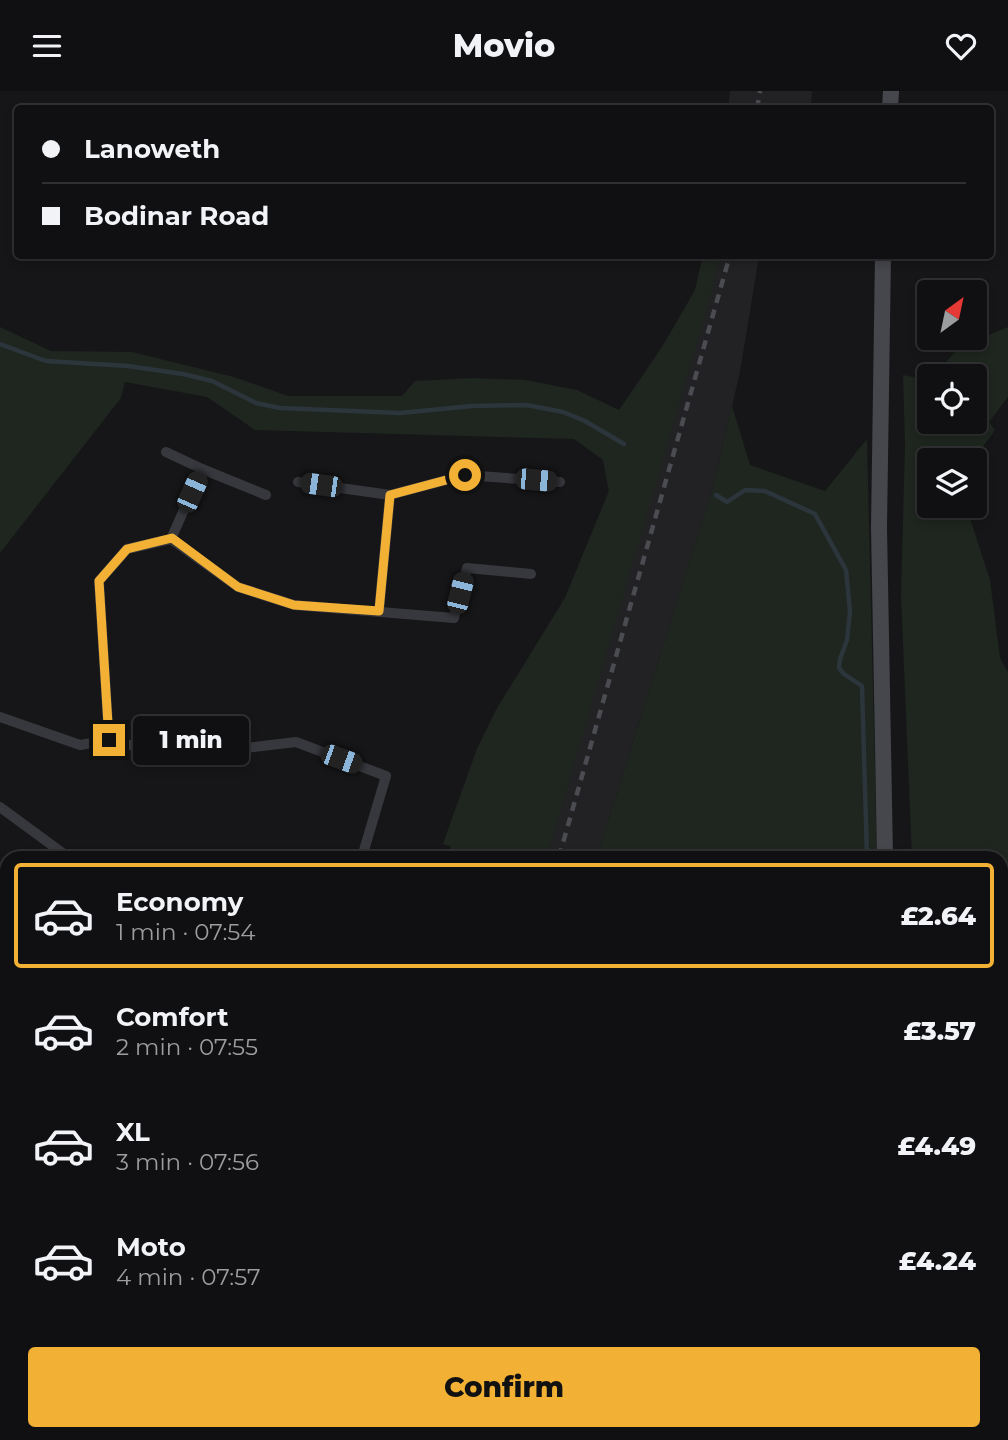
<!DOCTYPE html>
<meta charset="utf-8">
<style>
body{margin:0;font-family:Montserrat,sans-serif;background:#19191b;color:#f1f3f6;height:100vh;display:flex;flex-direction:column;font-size:26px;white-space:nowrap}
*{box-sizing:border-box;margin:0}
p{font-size:23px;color:#9c9d9f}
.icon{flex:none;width:38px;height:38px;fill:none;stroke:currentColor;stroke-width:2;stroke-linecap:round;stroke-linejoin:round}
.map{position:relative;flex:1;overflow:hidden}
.side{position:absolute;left:0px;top:760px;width:1008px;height:590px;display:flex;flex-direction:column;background:#101012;border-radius:21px 21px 0 0;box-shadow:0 4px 10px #0003,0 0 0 2px #303032}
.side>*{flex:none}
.guide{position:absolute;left:14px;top:14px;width:980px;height:154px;border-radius:7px;box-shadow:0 4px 10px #0003,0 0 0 2px #303032;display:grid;align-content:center;height:154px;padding:0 28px;background:#101012}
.needle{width:46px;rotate:33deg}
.tools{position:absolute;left:917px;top:189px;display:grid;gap:14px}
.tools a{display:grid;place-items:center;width:70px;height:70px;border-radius:7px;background:#101012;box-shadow:0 4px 10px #0003,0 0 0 2px #303032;font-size:35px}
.end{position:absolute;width:32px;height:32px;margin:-16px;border:9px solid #f2b134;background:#111;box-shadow:0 0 0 4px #111}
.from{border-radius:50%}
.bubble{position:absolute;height:49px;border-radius:7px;background:#101012;box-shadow:0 4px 10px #0003,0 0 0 2px #303032;font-size:23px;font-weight:800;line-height:49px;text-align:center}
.car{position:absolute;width:21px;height:42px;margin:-21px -10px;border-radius:9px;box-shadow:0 0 5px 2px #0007;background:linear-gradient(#222 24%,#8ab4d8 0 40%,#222 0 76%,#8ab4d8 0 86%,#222 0)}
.guide b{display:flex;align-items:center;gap:24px;height:66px;font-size:26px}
.guide b+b{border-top:2px solid #303032}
.guide i{width:18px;height:18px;background:#f1f3f6}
ul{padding:12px 0 0;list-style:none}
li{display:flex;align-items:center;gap:21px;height:105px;margin:0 14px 10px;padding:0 14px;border:4px solid transparent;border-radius:7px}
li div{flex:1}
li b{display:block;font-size:26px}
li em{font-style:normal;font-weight:800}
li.current{border-color:#f2b134}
li>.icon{width:63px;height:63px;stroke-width:1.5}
.button{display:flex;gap:14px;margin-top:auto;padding:14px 28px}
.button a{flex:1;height:80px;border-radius:7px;background:#f2b134;color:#111;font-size:28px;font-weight:800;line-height:80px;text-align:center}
header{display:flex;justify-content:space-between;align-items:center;height:91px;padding:0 28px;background:#101012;font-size:32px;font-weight:800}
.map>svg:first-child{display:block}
.built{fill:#222225}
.green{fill:#1e261f}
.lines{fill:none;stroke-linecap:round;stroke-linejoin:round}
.stream{stroke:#2c353c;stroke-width:4.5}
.river{stroke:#2c353c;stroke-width:24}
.path{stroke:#3d3f44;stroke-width:2.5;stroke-dasharray:3.5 5;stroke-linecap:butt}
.lane{stroke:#37383d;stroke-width:5}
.street{stroke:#37383d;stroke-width:10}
.secondary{stroke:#45474d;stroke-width:16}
.rail{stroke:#4a4c52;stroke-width:4.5;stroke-dasharray:9 7;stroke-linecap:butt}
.route{stroke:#f2b134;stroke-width:9}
</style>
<header><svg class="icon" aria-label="menu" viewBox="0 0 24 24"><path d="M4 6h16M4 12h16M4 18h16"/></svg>Movio<svg class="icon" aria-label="heart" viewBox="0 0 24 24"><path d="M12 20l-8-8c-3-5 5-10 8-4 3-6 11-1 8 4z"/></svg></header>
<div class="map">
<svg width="1008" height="1349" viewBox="0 0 1008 1349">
<rect width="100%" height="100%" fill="#161618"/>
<g class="built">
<polygon points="730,0 812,0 811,17 728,18"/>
<polygon points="703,165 759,165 740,281 714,392 597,766 448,766 451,755 443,753 477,658 496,619 565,507 609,400 603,369 695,199"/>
</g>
<g class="green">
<polygon points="703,165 719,165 710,207 547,766 448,766 451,755 443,753 477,658 496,619 565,507 609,400 603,369 574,348 255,339 207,306 125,291 121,307 0,462 0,236 51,260 132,261 234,286 288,305 402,305 415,290 473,287 525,289 577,299 619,319 662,256 695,199"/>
<path d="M 1008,236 L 1008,306 L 989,331 L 995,339 C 970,375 972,369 929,369 L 929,415 L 966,415 L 990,489 L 1000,567 L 1008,581 L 1008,967 L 1001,969 L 1001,766 L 912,766 L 901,505 L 905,354 L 903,284 L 929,289 L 929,331 L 975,331 L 975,285 L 934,285 L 959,256 Z"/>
<polygon points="732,315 750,374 825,400 867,348 877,766 597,766 714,392"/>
<polygon points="0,784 7,789 7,934 0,937"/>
<polygon points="1001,1123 1008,1124 1008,1349 944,1349 943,1342 1001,1342"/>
</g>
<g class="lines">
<g class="stream">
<polyline points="0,253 46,270 128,275 183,283 212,290 256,312 280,317 400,322 472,315 527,314 563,321 585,330 624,353"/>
<polyline points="716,404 727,411 745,399 765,400 815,423 846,479 850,520 847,549 840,568 839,577 844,583 862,595 867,766"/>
<polyline points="0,1005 7,1003"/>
</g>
<g class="river">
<polyline points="0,829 7,829"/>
<polyline points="912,1342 915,1349"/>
</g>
<polyline class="path" points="0,1260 7,1274"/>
<polyline class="lane" points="770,1349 771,1342"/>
<g class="street">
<polyline points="166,361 202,378"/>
<polyline points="298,391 390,404"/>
<polyline points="171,448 202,378 266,404"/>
<polyline points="379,520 390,404 465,384 560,391"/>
<polyline points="0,626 80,654 109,649 179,665 296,651 386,685 362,766"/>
<polyline points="109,649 99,490 127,458 171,448 238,496 294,514 454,527 467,477 531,483"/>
<polyline points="0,716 68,766"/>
<polyline points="146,1342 147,1349"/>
<polyline points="524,1342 530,1349"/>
<polyline points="276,1349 282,1342"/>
</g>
<g class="secondary">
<polyline points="890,18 891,0"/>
<polyline points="883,164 879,436 885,766"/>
<polyline points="0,1090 7,1091"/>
<polyline points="325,1342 331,1349"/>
<polyline points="930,1342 931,1349"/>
<polyline points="826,1349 827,1342"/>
</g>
<g class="rail">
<polyline points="757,18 760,0"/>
<polyline points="559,766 730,164"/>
<polyline points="394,1349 395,1342"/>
</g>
</g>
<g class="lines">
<polyline class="route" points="109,649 99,490 127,458 172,447 238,496 294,514 379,520 390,404 465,384"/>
</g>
</svg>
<div class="tools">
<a><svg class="needle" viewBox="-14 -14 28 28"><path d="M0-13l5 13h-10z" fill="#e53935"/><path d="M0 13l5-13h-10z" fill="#9c9d9f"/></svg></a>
<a><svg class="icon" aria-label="locate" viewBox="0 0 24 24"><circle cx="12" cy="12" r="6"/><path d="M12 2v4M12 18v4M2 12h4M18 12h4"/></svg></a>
<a><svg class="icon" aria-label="layers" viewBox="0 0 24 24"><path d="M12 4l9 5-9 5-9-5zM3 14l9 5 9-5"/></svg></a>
</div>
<i class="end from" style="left:465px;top:384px"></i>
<i class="end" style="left:109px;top:649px"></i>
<div class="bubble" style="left:133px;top:625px;width:116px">1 min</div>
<i class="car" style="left:536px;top:389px;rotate:95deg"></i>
<i class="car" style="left:321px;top:394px;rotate:278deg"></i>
<i class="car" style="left:192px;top:401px;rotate:24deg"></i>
<i class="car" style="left:460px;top:502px;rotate:14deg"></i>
<i class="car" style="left:341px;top:668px;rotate:110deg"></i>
<div class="guide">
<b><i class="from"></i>Lanoweth</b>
<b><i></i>Bodinar Road</b>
</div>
<section class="side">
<ul>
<li class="current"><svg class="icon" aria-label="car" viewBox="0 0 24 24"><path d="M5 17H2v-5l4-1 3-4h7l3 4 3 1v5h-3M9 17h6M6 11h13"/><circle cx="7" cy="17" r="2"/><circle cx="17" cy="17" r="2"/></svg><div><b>Economy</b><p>1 min · 07:54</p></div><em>£2.64</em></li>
<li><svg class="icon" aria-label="car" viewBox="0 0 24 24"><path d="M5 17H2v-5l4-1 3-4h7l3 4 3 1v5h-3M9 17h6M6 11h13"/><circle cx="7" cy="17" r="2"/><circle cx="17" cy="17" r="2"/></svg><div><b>Comfort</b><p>2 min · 07:55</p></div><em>£3.57</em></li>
<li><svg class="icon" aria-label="car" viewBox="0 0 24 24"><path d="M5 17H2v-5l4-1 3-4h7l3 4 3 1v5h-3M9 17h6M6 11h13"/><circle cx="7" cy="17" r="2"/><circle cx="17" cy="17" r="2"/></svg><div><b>XL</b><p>3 min · 07:56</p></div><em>£4.49</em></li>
<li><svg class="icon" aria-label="car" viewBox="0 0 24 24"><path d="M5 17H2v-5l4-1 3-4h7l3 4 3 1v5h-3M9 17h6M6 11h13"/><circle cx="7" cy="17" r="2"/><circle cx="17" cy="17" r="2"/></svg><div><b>Moto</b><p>4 min · 07:57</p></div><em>£4.24</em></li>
</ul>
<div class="button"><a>Confirm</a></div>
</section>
</div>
